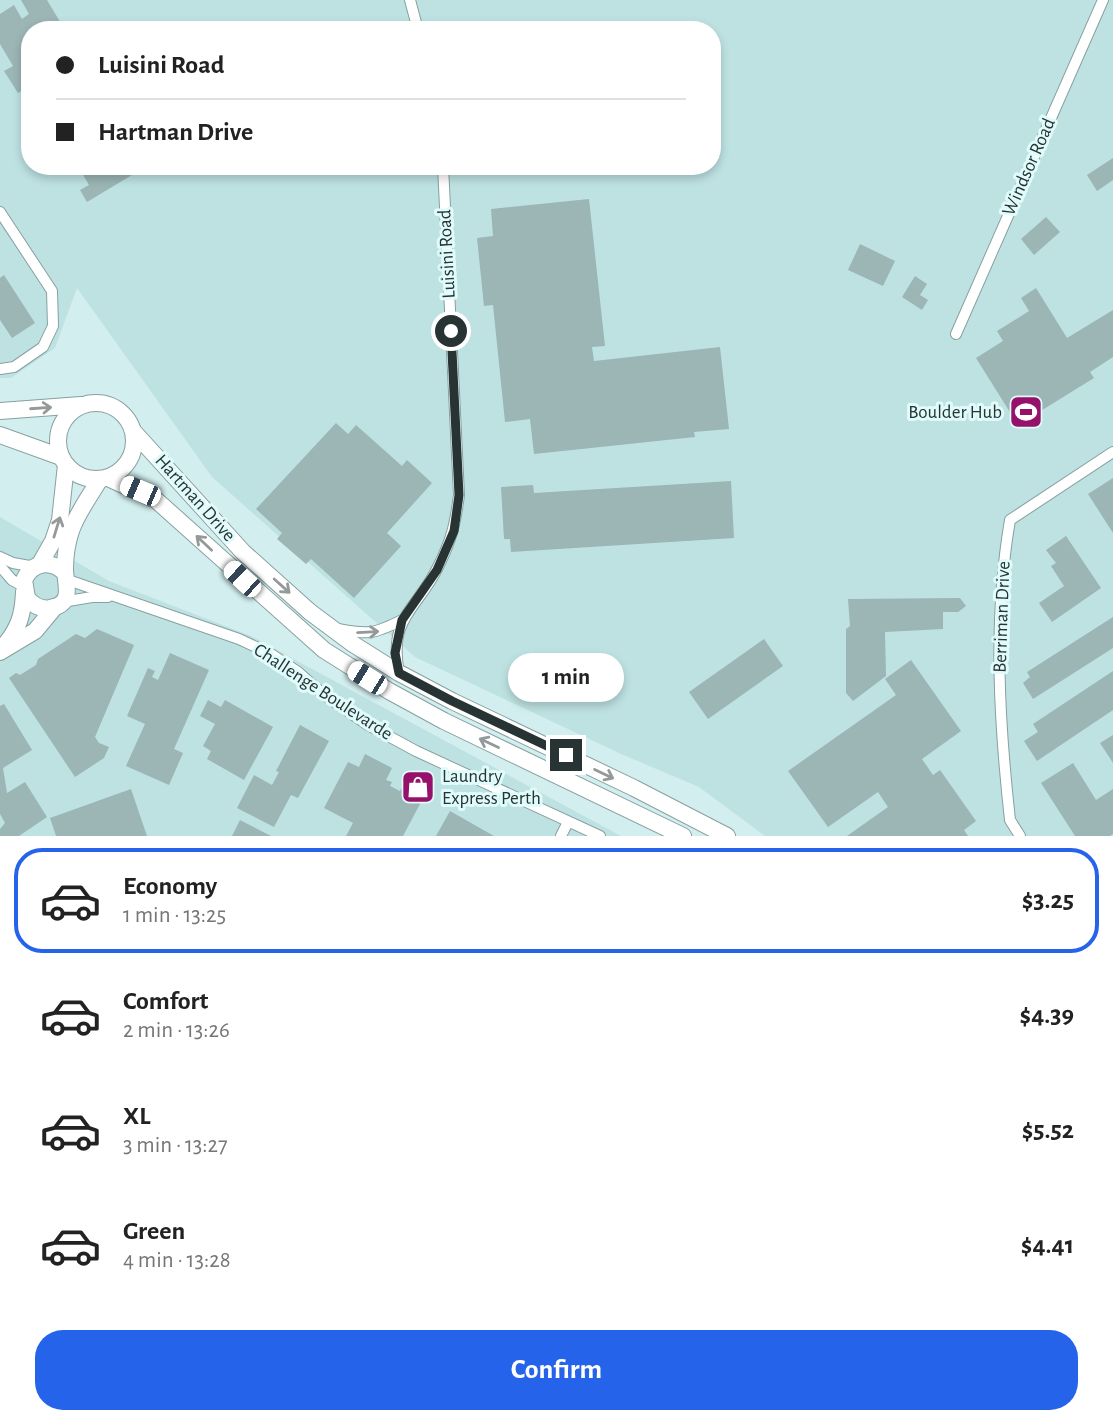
<!DOCTYPE html>
<meta charset="utf-8">
<style>
body{margin:0;font-family:"Alegreya Sans",sans-serif;background:#f2f2f2;color:#222;height:100vh;display:flex;flex-direction:column;font-size:26px;white-space:nowrap}
*{box-sizing:border-box;margin:0}
p{font-size:23px;color:#767676}
.icon{flex:none;width:38px;height:38px;fill:none;stroke:currentColor;stroke-width:2;stroke-linecap:round;stroke-linejoin:round}
.map{position:relative;height:836px;overflow:hidden}
.drawer{display:flex;flex-direction:column;background:#fff;flex:1}
.drawer>*{flex:none}
.banner{position:absolute;left:21px;top:21px;width:700px;height:154px;border-radius:28px;box-shadow:0 4px 10px #0003;display:grid;align-content:center;height:154px;padding:0 35px;background:#fff}
.end{position:absolute;width:32px;height:32px;margin:-16px;border:9px solid #283333;background:#fff;box-shadow:0 0 0 4px #fff}
.from{border-radius:50%}
.bubble{position:absolute;height:49px;border-radius:24px;background:#fff;box-shadow:0 4px 10px #0003;font-size:23px;font-weight:700;line-height:49px;text-align:center}
.car{position:absolute;width:21px;height:42px;margin:-21px -10px;border-radius:9px;box-shadow:0 0 5px 2px #0007;background:linear-gradient(#fff 24%,#345 0 40%,#fff 0 76%,#345 0 86%,#fff 0)}
.banner b{display:flex;align-items:center;gap:24px;height:66px;font-size:26px}
.banner b+b{border-top:2px solid #e0e0e0}
.banner i{width:18px;height:18px;background:#222}
ul{padding:12px 0 0;list-style:none}
li{display:flex;align-items:center;gap:21px;height:105px;margin:0 14px 10px;padding:0 21px;border:4px solid transparent;border-radius:28px}
li div{flex:1}
li b{display:block;font-size:26px}
li em{font-style:normal;font-weight:700}
li.selected{border-color:#2563eb}
li>.icon{width:63px;height:63px;stroke-width:1.5}
.cta{display:flex;gap:14px;margin-top:auto;padding:14px 35px}
.cta a{flex:1;height:80px;border-radius:28px;background:#2563eb;color:#fff;font-size:28px;font-weight:700;line-height:80px;text-align:center}
.map>svg:first-child{display:block}
.built{fill:#bee2e2;fill-rule:evenodd}
.building{fill:#9cb5b5}
.lines{fill:none;stroke-linecap:round;stroke-linejoin:round}
.street-casing{stroke:#87a0a0;stroke-width:12}
.secondary-casing{stroke:#87a0a0;stroke-width:18}
.street{stroke:#fff;stroke-width:10}
.secondary{stroke:#fff;stroke-width:16}
.oneway{stroke:#949999}
.route{stroke:#283333;stroke-width:9}
.labels{text-anchor:middle;dominant-baseline:central;stroke-width:6;stroke-linejoin:round;paint-order:stroke}
.street-label{font-size:19px;fill:#283333;stroke:#e0fbfb}
.poi-label{font-size:19px;fill:#283333;stroke:#e0fbfb;text-anchor:end}
</style>
<div class="map">
<svg width="1113" height="836" viewBox="0 0 1113 836">
<rect width="100%" height="100%" fill="#d3eeee"/>
<g class="built">
<path d="M 0,0 L 1113,0 L 1113,836 L 765,836 L 699,787 L 621,754 L 415,657 L 212,477 L 77,288 L 55,348 L 11,378 L 0,378 ZM 30,30 L 712,30 L 712,166 L 30,166 Z"/>
<polygon points="0,517 109,581 251,636 621,836 0,836"/>
</g>
<g class="building">
<polygon points="21,0 47,0 65,30 30,30 30,86 18,93 4,71 13,66 0,44 0,14 14,5 22,19 29,14"/>
<polygon points="1113,158 1113,180 1097,191 1087,175"/>
<polygon points="78,166 147,166 87,202 80,190 89,185"/>
<polygon points="589,199 605,346 592,347 594,361 720,347 729,429 694,432 695,437 534,454 530,419 505,422 493,305 484,306 477,238 493,236 491,209"/>
<polygon points="1046,217 1060,232 1034,255 1021,239"/>
<polygon points="860,244 895,261 883,286 848,270"/>
<polygon points="4,275 35,323 12,338 0,320 0,278"/>
<polygon points="915,276 927,284 920,295 928,300 922,310 902,297"/>
<polygon points="1036,288 1067,338 1113,310 1113,357 1090,372 1094,378 1018,425 976,358 1003,341 997,331 1029,311 1021,298"/>
<polygon points="336,423 348,434 356,425 402,466 407,460 432,483 387,533 401,546 354,598 311,559 306,564 277,539 282,533 256,509"/>
<polygon points="1113,478 1113,533 1088,494"/>
<polygon points="731,481 734,538 511,552 510,539 504,539 501,487 533,485 534,493"/>
<polygon points="1066,536 1101,588 1052,622 1039,603 1064,586 1051,566 1056,563 1046,550"/>
<polygon points="960,598 966,606 958,612 943,612 943,629 885,632 886,676 853,701 846,693 846,629 850,626 848,599"/>
<polygon points="1113,617 1113,648 1033,699 1023,683 1030,677 1027,672"/>
<polygon points="97,629 134,645 95,737 99,743 109,747 104,758 75,777 9,678 16,673 20,675 36,665 38,659 76,634 85,638"/>
<polygon points="764,639 783,666 708,719 689,692"/>
<polygon points="170,653 209,670 174,749 183,753 169,785 126,766 145,724 127,716 148,668 155,671 152,677 158,680"/>
<polygon points="911,660 961,731 922,759 933,775 940,770 976,821 964,830 968,836 847,836 888,807 878,792 828,827 788,771 896,695 885,679"/>
<polygon points="1113,671 1113,710 1037,761 1024,741 1038,732 1033,724"/>
<polygon points="208,700 221,707 225,700 273,727 244,780 207,759 211,751 203,746 215,724 200,716"/>
<polygon points="4,704 32,750 3,768 7,793 25,782 47,817 19,836 0,836 0,829 5,823 0,814 0,706"/>
<polygon points="300,725 329,741 298,798 291,795 274,827 237,808 254,775 272,785 279,772 276,771"/>
<polygon points="1113,735 1113,763 1100,743"/>
<polygon points="365,754 392,768 386,780 392,782 390,786 400,791 408,776 429,787 403,836 346,836 353,823 324,808 348,762 359,767"/>
<polygon points="1073,763 1096,800 1113,789 1113,834 1110,836 1075,836 1041,783"/>
<polygon points="131,789 147,836 56,836 50,818"/>
<polygon points="450,811 494,836 436,836"/>
<polygon points="240,820 271,836 232,836"/>
</g>
<g class="lines">
<defs>
<g id="street">
<polyline points="410,0 418,30"/>
<polyline points="0,212 52,291 53,326 43,347 14,367 0,369"/>
<polyline points="956,334 1103,0"/>
<polyline points="0,557 13,563 35,567"/>
<polyline points="0,566 12,580 23,586"/>
<polyline points="68,580 239,639 271,654 298,672 323,694 368,725 416,751 600,836"/>
<polyline points="62,602 92,597 108,597"/>
<path d="M 338,629 C 369,635 374,634 402,620"/>
<path d="M 399,673 C 388,617 417,610 438,567 C 452,539 455,525 459,495 L 443,166"/>
<polyline points="561,836 568,822"/>
<path d="M 1020,836 L 1010,820 C 999,721 993,619 1010,520 L 1113,452"/>
</g>
<g id="secondary">
<circle cx="96" cy="441" r="38"/>
<polyline points="0,411 81,405"/>
<polyline points="133,431 243,552 310,612 353,644 399,673 452,701 634,788 727,836"/>
<polyline points="0,435 61,457"/>
<polyline points="108,478 156,500 324,650 389,691 444,721 683,836"/>
<polyline points="40,564 53,541 60,520 66,465"/>
<path d="M 65,573 C 51,559 32,562 24,580 L 27,598 C 33,605 40,610 50,608 C 75,604 65,584 65,569 C 65,556 67,543 71,531 C 77,513 90,496 100,479"/>
<path d="M 4,646 C 19,628 23,615 24,592"/>
<polyline points="0,652 35,631 55,607"/>
</g>
</defs>
<use href="#street" class="street-casing"/>
<use href="#secondary" class="secondary-casing"/>
<use href="#street" class="street"/>
<use href="#secondary" class="secondary"/>
</g>
<defs><path id="oneway-shaft" d="M-6 0H5M1.5-3L5.5 0L1.5 3" fill="none" stroke-width="1.6" stroke-linecap="round" stroke-linejoin="round" transform="scale(1.75)"/></defs>
<g class="oneway">
<use href="#oneway-shaft" transform="translate(41 408) rotate(-4)"/>
<use href="#oneway-shaft" transform="translate(57 527) rotate(-73)"/>
<use href="#oneway-shaft" transform="translate(204 543) rotate(-137)"/>
<use href="#oneway-shaft" transform="translate(282 586) rotate(42)"/>
<use href="#oneway-shaft" transform="translate(368 632) rotate(-3)"/>
<use href="#oneway-shaft" transform="translate(489 743) rotate(-155)"/>
<use href="#oneway-shaft" transform="translate(604 774) rotate(26)"/>
</g>
<g class="lines">
<polyline class="route" points="451,331 459,495 454,531 437,570 402,620 395,653 399,673 452,701 566,755"/>
</g>
<defs>
<symbol id="stadium-square" viewBox="-11 -11 22 22"><rect x="-9" y="-9" width="18" height="18" rx="4" fill="#96126a" stroke="#e0fbfb"/><path d="M0-5a6.5 5 0 1 0 0 10a6.5 5 0 1 0 0-10ZM-3.5-1.8h7v3.6h-7Z" fill="#fff"/></symbol>
<symbol id="shop-square" viewBox="-11 -11 22 22"><rect x="-9" y="-9" width="18" height="18" rx="4" fill="#96126a" stroke="#e0fbfb"/><path d="M-5-2.5h2.3a2.7 3.5 0 0 1 5.4 0H5L5.5 6h-11ZM-1.5-2.5h3a1.5 2.3 0 0 0-3 0Z" fill="#fff"/></symbol>
</defs>
<g fill-rule="evenodd">
<use href="#stadium-square" x="1007" y="393" width="38" height="38"/>
<use href="#shop-square" x="399" y="768" width="38" height="38"/>
</g>
<g class="labels">
<g class="street-label">
<text transform="translate(1029 167) rotate(-66)">Windsor Road</text>
<text transform="translate(447 254) rotate(-93)">Luisini Road</text>
<text transform="translate(195 498) rotate(48)">Hartman Drive</text>
<text transform="translate(1002 617) rotate(-88)">Berriman Drive</text>
<text transform="translate(323 692) rotate(33)">Challenge Boulevarde</text>
</g>
<g class="poi-label">
<text x="1002" y="412">Boulder Hub</text>
<text x="442" y="776" text-anchor="start">Laundry<tspan x="442" dy="22">Express Perth</tspan></text>
</g>
</g>
</svg>
<i class="end from" style="left:451px;top:331px"></i>
<i class="end" style="left:566px;top:755px"></i>
<div class="bubble" style="left:508px;top:653px;width:116px">1 min</div>
<i class="car" style="left:140px;top:491px;rotate:293deg"></i>
<i class="car" style="left:242px;top:579px;rotate:313deg"></i>
<i class="car" style="left:367px;top:678px;rotate:302deg"></i>
<div class="banner">
<b><i class="from"></i>Luisini Road</b>
<b><i></i>Hartman Drive</b>
</div>
</div>
<section class="drawer">
<ul>
<li class="selected"><svg class="icon" aria-label="car" viewBox="0 0 24 24"><path d="M5 17H2v-5l4-1 3-4h7l3 4 3 1v5h-3M9 17h6M6 11h13"/><circle cx="7" cy="17" r="2"/><circle cx="17" cy="17" r="2"/></svg><div><b>Economy</b><p>1 min · 13:25</p></div><em>$3.25</em></li>
<li><svg class="icon" aria-label="car" viewBox="0 0 24 24"><path d="M5 17H2v-5l4-1 3-4h7l3 4 3 1v5h-3M9 17h6M6 11h13"/><circle cx="7" cy="17" r="2"/><circle cx="17" cy="17" r="2"/></svg><div><b>Comfort</b><p>2 min · 13:26</p></div><em>$4.39</em></li>
<li><svg class="icon" aria-label="car" viewBox="0 0 24 24"><path d="M5 17H2v-5l4-1 3-4h7l3 4 3 1v5h-3M9 17h6M6 11h13"/><circle cx="7" cy="17" r="2"/><circle cx="17" cy="17" r="2"/></svg><div><b>XL</b><p>3 min · 13:27</p></div><em>$5.52</em></li>
<li><svg class="icon" aria-label="car" viewBox="0 0 24 24"><path d="M5 17H2v-5l4-1 3-4h7l3 4 3 1v5h-3M9 17h6M6 11h13"/><circle cx="7" cy="17" r="2"/><circle cx="17" cy="17" r="2"/></svg><div><b>Green</b><p>4 min · 13:28</p></div><em>$4.41</em></li>
</ul>
<div class="cta"><a>Confirm</a></div>
</section>
